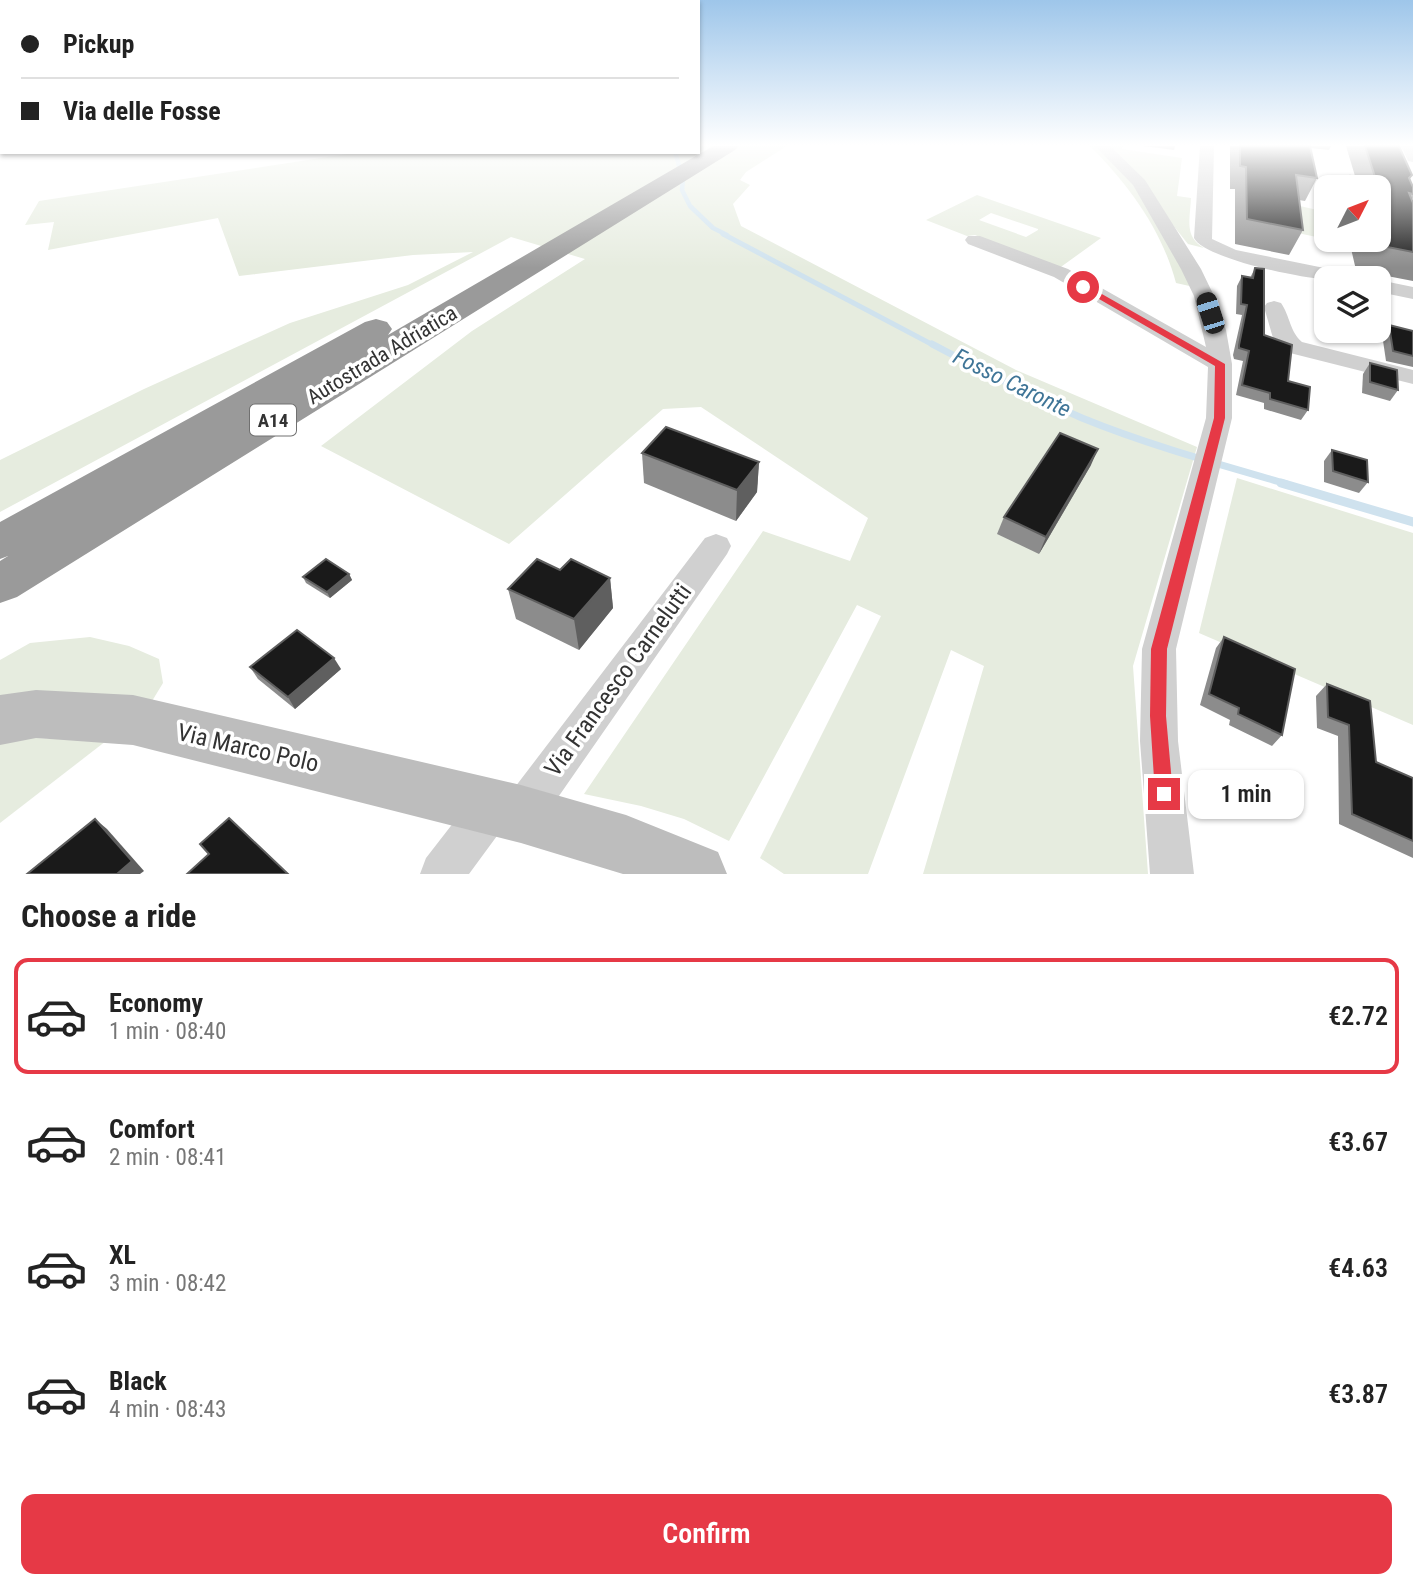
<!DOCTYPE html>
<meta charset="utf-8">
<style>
body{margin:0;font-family:"Roboto Condensed",sans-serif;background:#f2f2f2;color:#222;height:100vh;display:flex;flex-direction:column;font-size:26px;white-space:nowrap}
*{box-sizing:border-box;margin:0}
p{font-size:23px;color:#767676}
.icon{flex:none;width:38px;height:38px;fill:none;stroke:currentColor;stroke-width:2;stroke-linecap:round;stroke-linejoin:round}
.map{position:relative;height:874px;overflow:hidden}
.side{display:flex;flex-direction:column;background:#fff;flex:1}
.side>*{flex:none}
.guide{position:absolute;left:0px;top:0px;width:700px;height:154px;box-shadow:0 2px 5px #0004;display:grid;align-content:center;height:154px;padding:0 21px;background:#fff}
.needle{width:46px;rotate:48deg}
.controls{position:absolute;left:1314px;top:175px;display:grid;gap:14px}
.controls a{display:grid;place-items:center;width:77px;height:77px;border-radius:14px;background:#fff;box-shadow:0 2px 5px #0004;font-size:35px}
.end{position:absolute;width:32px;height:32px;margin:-16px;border:9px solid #e63946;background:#fff;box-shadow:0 0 0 4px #fff}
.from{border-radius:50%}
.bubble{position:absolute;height:49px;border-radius:14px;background:#fff;box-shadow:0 2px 5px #0004;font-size:23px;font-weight:600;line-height:49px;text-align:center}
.car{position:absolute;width:21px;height:42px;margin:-21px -10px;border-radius:9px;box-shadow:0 0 5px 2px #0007;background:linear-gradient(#222 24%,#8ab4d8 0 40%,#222 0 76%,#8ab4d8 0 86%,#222 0)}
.guide b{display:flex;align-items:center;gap:24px;height:66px;font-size:26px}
.guide b+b{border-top:2px solid #e0e0e0}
.guide i{width:18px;height:18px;background:#222}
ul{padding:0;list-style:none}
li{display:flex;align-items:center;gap:21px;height:116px;margin:0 14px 10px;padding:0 7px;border:4px solid transparent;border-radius:14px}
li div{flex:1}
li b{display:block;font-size:26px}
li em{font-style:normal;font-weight:600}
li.active{border-color:#e63946}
li>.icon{width:63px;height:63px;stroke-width:1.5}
h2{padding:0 21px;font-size:32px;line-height:84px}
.cta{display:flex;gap:14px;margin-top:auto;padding:14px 21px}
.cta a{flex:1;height:80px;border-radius:14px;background:#e63946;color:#fff;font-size:28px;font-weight:600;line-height:80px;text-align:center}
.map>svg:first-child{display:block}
.green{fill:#e6ecdf;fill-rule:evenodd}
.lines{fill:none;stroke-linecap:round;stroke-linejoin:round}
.stream-far3{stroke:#cfe2ee;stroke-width:4.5}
.stream-far2{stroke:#cfe2ee;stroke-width:5}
.stream-far1{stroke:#cfe2ee;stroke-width:7}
.stream{stroke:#cfe2ee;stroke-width:9}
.street{fill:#d0d0d0;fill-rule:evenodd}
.secondary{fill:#bdbdbd;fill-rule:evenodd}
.highway{fill:#9a9a9a;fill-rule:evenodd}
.wall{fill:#8c8c8c}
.shaded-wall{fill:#5f5f5f}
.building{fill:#1a1a1a;stroke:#5f5f5f;stroke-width:2}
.route{fill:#e63946}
.labels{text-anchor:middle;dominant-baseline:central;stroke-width:7;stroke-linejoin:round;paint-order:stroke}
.shield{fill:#fff;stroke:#707070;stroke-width:2}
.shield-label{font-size:19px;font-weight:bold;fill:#333}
.street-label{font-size:21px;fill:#333;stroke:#fff}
.water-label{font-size:23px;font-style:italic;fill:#3f7597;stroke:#fff}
.near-street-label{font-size:24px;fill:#333;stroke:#fff}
</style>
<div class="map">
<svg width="1413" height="874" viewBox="0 0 1413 874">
<rect width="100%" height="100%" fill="#fff"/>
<g class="green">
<polygon points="698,146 787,146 746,172 740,180 750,185 733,204 741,226 1016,370 1197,447 1133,666 1148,874 923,874 984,666 951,650 868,874 784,874 760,858 881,616 857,605 729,841 684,819 641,806 584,794 763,531 850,561 868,518 701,407 663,409 509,544 321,446 472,331 585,259 511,237 0,512 0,460 144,389 290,323 408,285 473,252 413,255 239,276 218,218 48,250 54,222 25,225 39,201 360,152 698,152"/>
<path d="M 1090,146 L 1098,146 L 1134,183 L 1194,287 L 1176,283 C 1162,230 1129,185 1090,146 Z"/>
<path d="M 1110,146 L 1123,146 L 1122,149 L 1182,158 L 1177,196 L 1191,198 C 1190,219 1184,237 1204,248 L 1188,244 Z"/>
<path d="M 977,195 L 1101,238 L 1058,269 L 975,235 L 967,236 L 926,220 ZM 991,213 L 1038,229 L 1038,230 L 1026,237 L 979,220 Z"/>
<polygon points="1300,206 1326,212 1326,239 1293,232"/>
<polygon points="1237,478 1413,533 1413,725 1199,633"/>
<polygon points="90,637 129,646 159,659 163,683 149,706 0,705 0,660 30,643"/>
<polygon points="14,737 106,741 0,823 0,743"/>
</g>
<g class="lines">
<polyline class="stream-far3" points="675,152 683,179 682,190 690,206 713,228 727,235"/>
<polyline class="stream-far2" points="723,234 935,346"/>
<path class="stream-far1" d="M 932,344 C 981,370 1031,396 1082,418 C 1148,445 1218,464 1287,484"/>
<polyline class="stream" points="1281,483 1413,522"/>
<g class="street">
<polygon points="1095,146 1110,146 1145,180 1201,269 1214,296 1226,330 1232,364 1232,418 1176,649 1178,741 1194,874 1150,874 1140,741 1142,649 1206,418 1208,367 1054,277 968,244 965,240 968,236 980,236 1068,269 1206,347 1194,296 1181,269 1133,185"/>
<path d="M 1200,146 L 1214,146 L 1212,239 L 1236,250 L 1344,272 L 1351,274 L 1354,278 C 1344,278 1330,280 1323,279 C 1299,278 1204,258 1194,238 Z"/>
<polygon points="1401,146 1413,146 1413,162 1408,161"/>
<polygon points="1379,280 1413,287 1413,299 1379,292"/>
<path d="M 1274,301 L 1281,303 C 1290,316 1290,332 1302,342 L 1413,370 L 1413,384 L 1286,352 L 1273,338 L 1264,307 L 1267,303 Z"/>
<polygon points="716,534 727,538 731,546 727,554 536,829 521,835 506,829 505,825 469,874 420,874 426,858 478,791 493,785 508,791 509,795 705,538"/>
</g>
<polygon class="secondary" points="36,690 133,695 521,785 626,815 718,852 727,874 623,874 521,843 133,745 36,738 0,745 0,695"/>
<polygon class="highway" points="713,146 739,146 735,150 17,597 0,603 0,561 8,556 0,559 0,522 365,322 376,319 387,322 392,329 388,335"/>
</g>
<g class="wall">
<polygon points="1143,146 1175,146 1174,150"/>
<polygon points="1230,146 1331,146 1329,150 1310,148 1317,178 1305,201 1299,200 1303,230 1289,255 1235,244 1235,189 1230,189"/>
<polygon points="1346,146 1399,146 1412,175 1410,179 1413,187 1413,198 1412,200 1413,203 1413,281 1356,270 1349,240 1379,240 1379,187 1345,187 1351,176 1355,176"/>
<polygon points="1255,268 1264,335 1288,381 1308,410 1301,420 1264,409 1264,403 1236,395 1243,361 1234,359 1233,355 1242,315 1236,314 1237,286 1242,276 1250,278"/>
<polygon points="1389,325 1413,331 1413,367 1386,361 1382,334"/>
<polygon points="1370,363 1398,390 1390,401 1362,393 1363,374"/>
<polygon points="1332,450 1368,482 1359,493 1324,482 1324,461"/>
<polygon points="642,453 759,462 757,492 736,521 644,483"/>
<polygon points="1091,465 1039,554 997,534 1004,517"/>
<polygon points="560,570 610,578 613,608 579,650 516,619 508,589"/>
<polygon points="349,574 352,580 330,598 306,583 303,577"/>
<polygon points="1224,637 1282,735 1272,746 1229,725 1230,720 1200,705 1216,648"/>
<polygon points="250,667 341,669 295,709 258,679"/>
<polygon points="1327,684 1376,762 1413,778 1413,858 1339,824 1338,736 1317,728 1316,696"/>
</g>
<g class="shaded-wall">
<polygon points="1098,449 1091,465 1039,554 1046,537"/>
<polygon points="759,462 757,492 736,521 737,490"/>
<polygon points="349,574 352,580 330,598 327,592"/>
<polygon points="610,578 613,608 579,650 574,619"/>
<polygon points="334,658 341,669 295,709 288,697"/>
<polygon points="95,819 107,829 144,871 140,874 117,874"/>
</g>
<g class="building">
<polygon points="1240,146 1310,146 1317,178 1296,175 1303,230 1247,219 1246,167 1240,166"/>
<polygon points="1365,146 1399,146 1412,175 1409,178 1413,187 1413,194 1409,193 1413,203 1413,252 1372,244 1371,240 1379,240 1379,187 1355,187 1351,176 1376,180"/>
<polygon points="1255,268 1264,269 1264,335 1292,345 1288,381 1310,387 1308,410 1270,399 1270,393 1242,385 1249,351 1239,348 1239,345 1247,305 1241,304 1242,276 1253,278"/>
<polygon points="1389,325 1413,331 1413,356 1393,351"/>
<polygon points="1370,363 1397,370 1398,390 1370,382"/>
<polygon points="666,427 759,462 737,490 642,453"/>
<polygon points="1060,433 1098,449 1046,537 1004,517"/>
<polygon points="1332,450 1367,460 1368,482 1333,471"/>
<polygon points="326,559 349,574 327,592 303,577"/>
<polygon points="537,559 560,570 571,559 610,578 574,619 508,589"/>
<polygon points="297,630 334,658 288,697 250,667"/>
<polygon points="1224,637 1295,669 1282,735 1238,714 1239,708 1209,694"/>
<polygon points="1327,684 1370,701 1376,762 1413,778 1413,841 1352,814 1349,725 1328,717"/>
<polygon points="229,818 288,874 187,874 209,854 200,844"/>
<polygon points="95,819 132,861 117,874 27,874"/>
</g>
<linearGradient id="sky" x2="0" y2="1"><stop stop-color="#9ec6ea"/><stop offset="0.54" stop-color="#fff"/><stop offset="1" stop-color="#fff" stop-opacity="0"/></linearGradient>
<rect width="1413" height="268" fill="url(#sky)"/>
<polygon class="route" points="1080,285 1086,285 1225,364 1225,418 1167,649 1166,716 1173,794 1171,800 1164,803 1158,800 1155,794 1150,716 1151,649 1214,418 1215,366 1080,288"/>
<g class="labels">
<rect class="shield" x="250" y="404.5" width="46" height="31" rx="5"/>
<g class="shield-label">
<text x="273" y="420">A14</text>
</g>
<g class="street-label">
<text transform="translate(382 355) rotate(-31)">Autostrada Adriatica</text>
</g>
<g class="water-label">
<text transform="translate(1012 383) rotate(26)">Fosso Caronte</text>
</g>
<g class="near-street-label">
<text transform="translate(618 680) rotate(-54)">Via Francesco Carnelutti</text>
<text transform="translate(248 748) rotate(13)">Via Marco Polo</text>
</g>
</g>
</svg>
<div class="controls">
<a><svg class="needle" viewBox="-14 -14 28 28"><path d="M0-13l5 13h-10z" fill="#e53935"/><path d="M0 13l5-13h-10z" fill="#767676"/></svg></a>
<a><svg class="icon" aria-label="layers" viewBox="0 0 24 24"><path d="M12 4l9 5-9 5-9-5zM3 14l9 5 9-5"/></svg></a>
</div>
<i class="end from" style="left:1083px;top:287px"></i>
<i class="end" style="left:1164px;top:794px"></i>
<div class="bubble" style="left:1188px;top:770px;width:116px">1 min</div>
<i class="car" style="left:1210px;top:313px;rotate:342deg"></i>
<div class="guide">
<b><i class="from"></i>Pickup</b>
<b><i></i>Via delle Fosse</b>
</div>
</div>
<section class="side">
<h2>Choose a ride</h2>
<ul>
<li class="active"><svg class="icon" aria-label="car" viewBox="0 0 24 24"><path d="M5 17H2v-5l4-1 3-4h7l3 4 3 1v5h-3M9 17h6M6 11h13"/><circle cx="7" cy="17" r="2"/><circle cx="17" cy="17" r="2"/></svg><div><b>Economy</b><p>1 min · 08:40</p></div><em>€2.72</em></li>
<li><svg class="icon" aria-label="car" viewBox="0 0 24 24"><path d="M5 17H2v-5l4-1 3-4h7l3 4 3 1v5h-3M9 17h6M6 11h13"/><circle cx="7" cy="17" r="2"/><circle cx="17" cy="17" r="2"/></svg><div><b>Comfort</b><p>2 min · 08:41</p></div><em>€3.67</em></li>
<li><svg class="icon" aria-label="car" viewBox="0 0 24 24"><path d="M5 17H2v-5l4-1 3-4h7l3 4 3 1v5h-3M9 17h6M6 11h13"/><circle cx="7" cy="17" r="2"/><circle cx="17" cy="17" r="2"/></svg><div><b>XL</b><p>3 min · 08:42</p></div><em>€4.63</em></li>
<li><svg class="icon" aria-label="car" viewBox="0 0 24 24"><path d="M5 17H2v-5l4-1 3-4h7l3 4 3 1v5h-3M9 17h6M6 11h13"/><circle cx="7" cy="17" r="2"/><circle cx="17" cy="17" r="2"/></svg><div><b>Black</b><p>4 min · 08:43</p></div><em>€3.87</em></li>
</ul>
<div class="cta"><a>Confirm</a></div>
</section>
